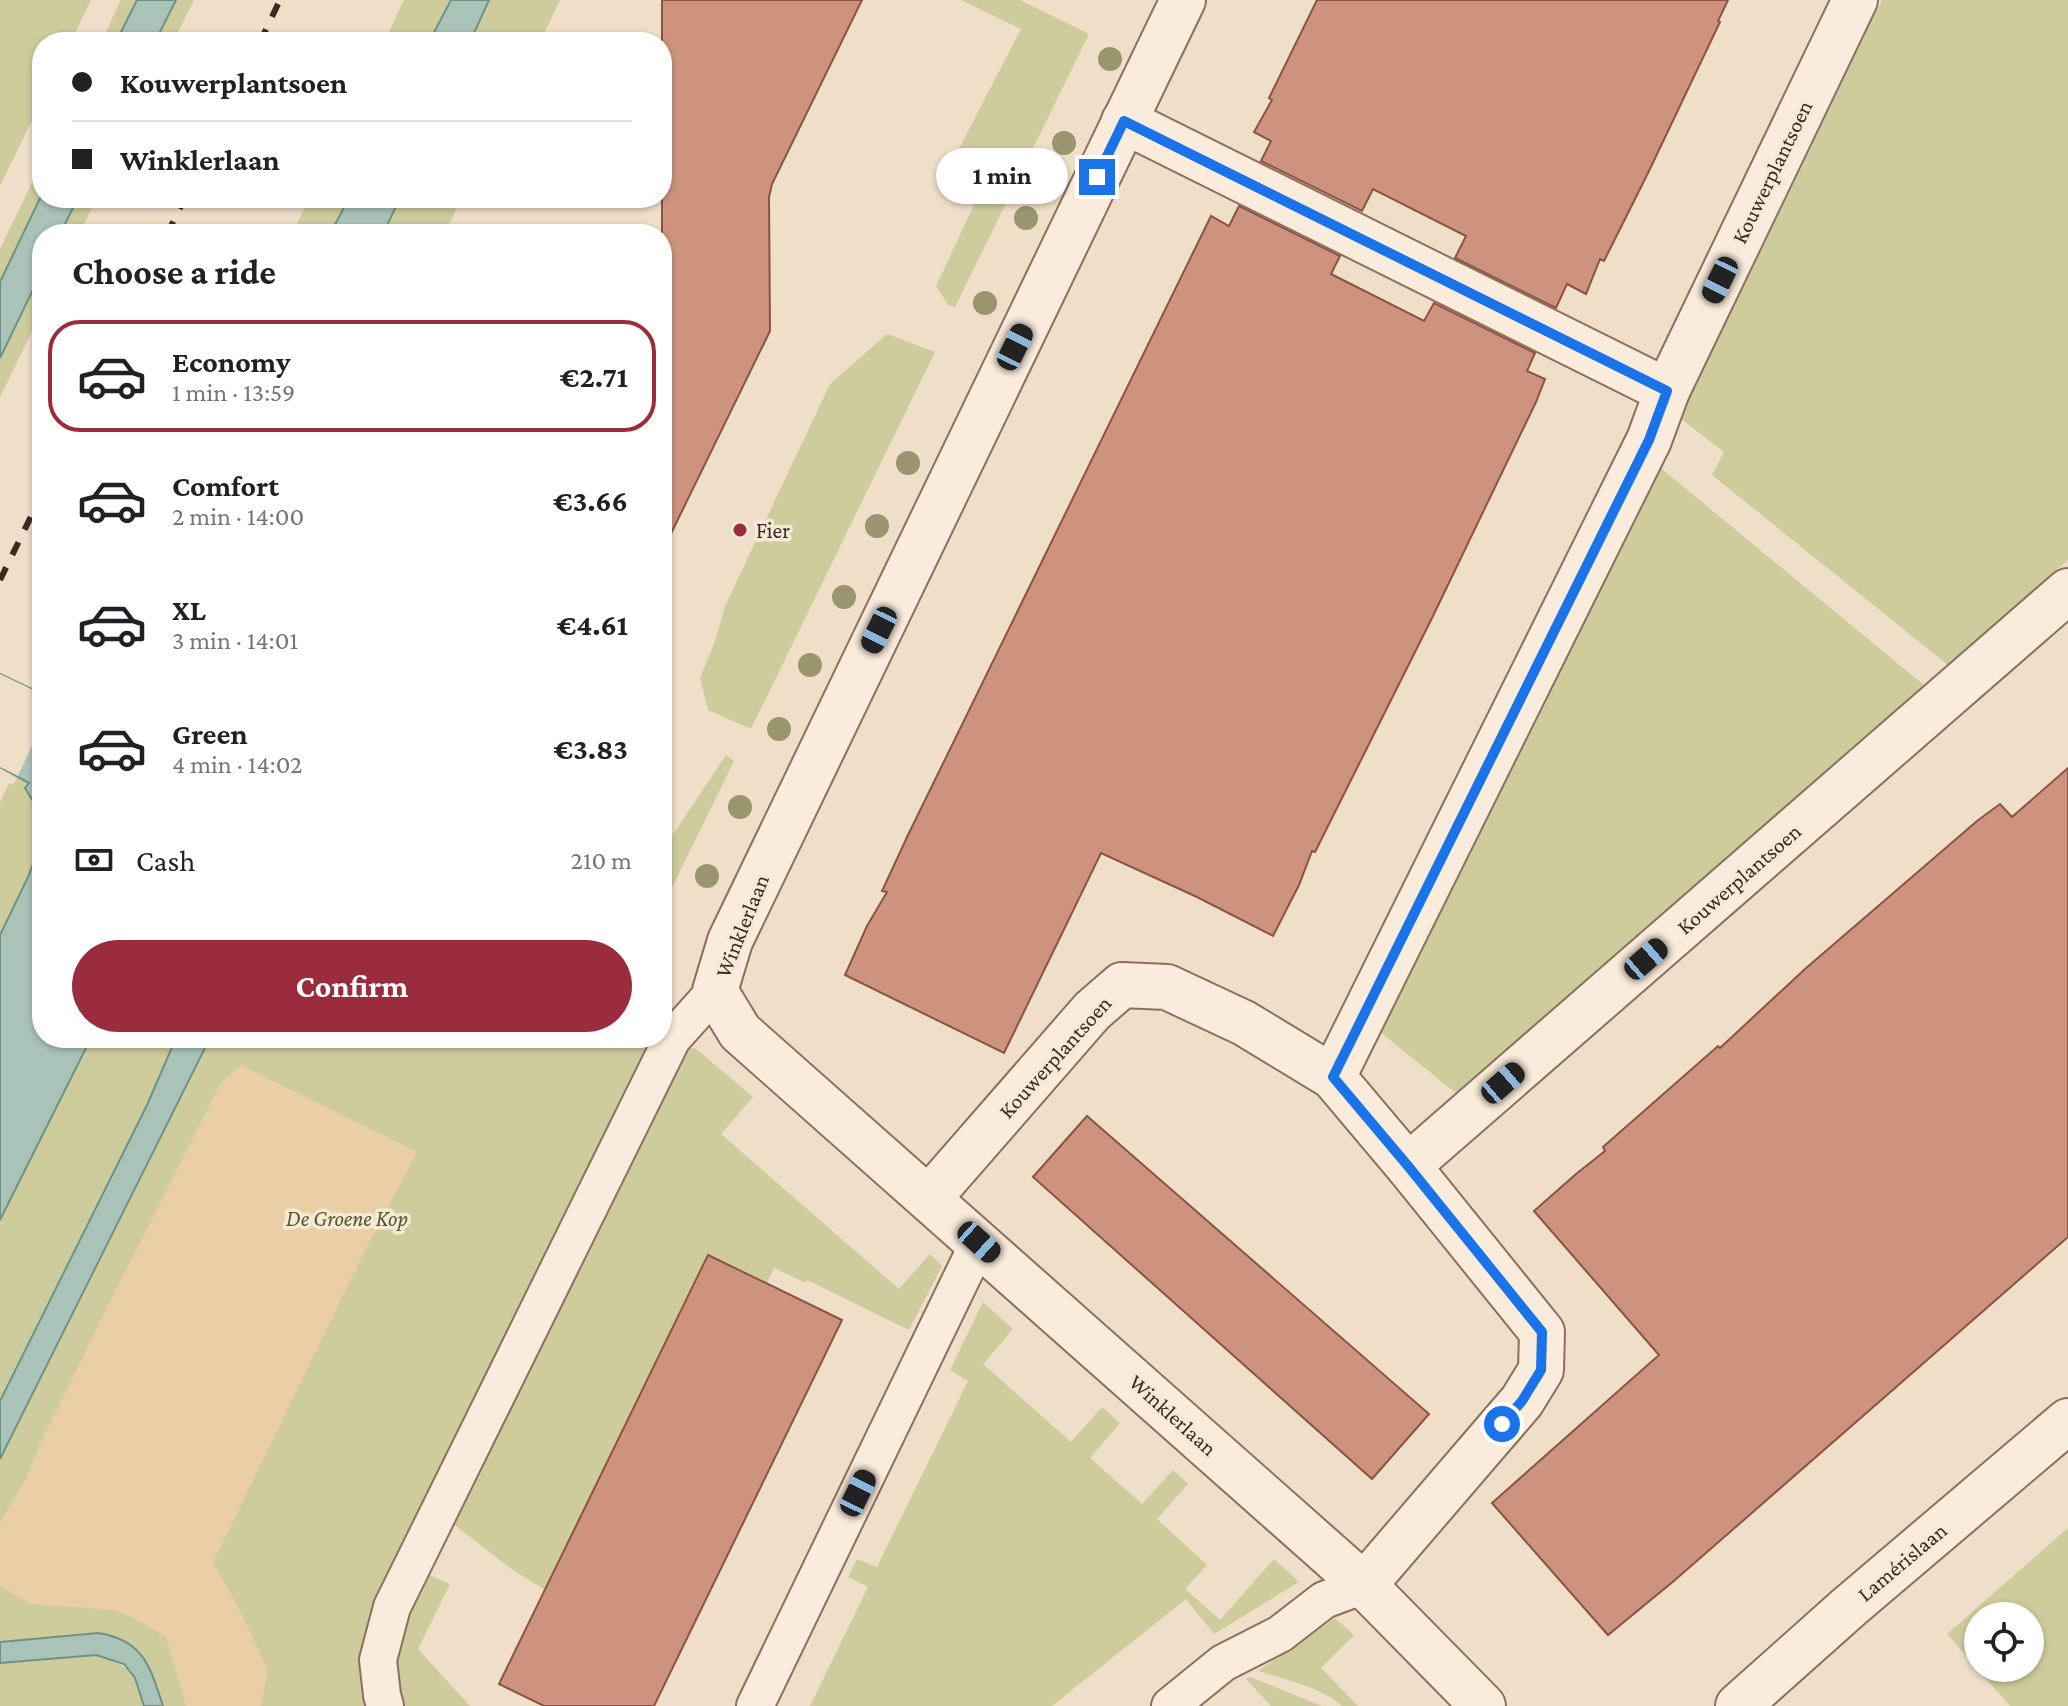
<!DOCTYPE html>
<meta charset="utf-8">
<style>
body{margin:0;font-family:"Crimson Pro",serif;background:#f6f6f6;color:#202124;height:100vh;display:flex;flex-direction:column;font-size:30px;white-space:nowrap}
*{box-sizing:border-box;margin:0}
p{font-size:26px;color:#757577}
.icon{flex:none;width:44px;height:44px;fill:none;stroke:currentColor;stroke-width:2;stroke-linecap:round;stroke-linejoin:round}
.map{position:relative;flex:1;overflow:hidden}
.side{position:absolute;left:32px;top:224px;width:640px;height:824px;display:flex;flex-direction:column;background:#fff;border-radius:32px;box-shadow:0 2px 6px #0004}
.side>*{flex:none}
.guide{position:absolute;left:32px;top:32px;width:640px;height:176px;border-radius:32px;box-shadow:0 2px 6px #0004;display:grid;align-content:center;height:176px;padding:0 40px;background:#fff}
.controls{position:absolute;left:1964px;top:1602px;display:grid;gap:16px}
.controls a{display:grid;place-items:center;width:80px;height:80px;border-radius:50%;background:#fff;box-shadow:0 2px 6px #0004;font-size:40px}
.end{position:absolute;width:36px;height:36px;margin:-18px;border:10px solid #1a73e8;background:#fff;box-shadow:0 0 0 4px #fff}
.from{border-radius:50%}
.bubble{position:absolute;height:56px;border-radius:28px;background:#fff;box-shadow:0 2px 6px #0004;font-size:26px;font-weight:700;line-height:56px;text-align:center}
.car{position:absolute;width:24px;height:48px;margin:-24px -12px;border-radius:10px;box-shadow:0 0 6px 2px #0007;background:linear-gradient(#222 24%,#8ab4d8 0 40%,#222 0 76%,#8ab4d8 0 86%,#222 0)}
.guide b{display:flex;align-items:center;gap:28px;height:76px;font-size:30px}
.guide b+b{border-top:2px solid #e0e0e0}
.guide i{width:20px;height:20px;background:#202124}
ul{padding:0;list-style:none}
li{display:flex;align-items:center;gap:24px;height:112px;margin:0 16px 12px;padding:0 24px;border:4px solid transparent;border-radius:32px}
li div{flex:1}
li b{display:block;font-size:30px}
li em{font-style:normal;font-weight:700}
li.current{border-color:#9b2c3e}
li>.icon{width:72px;height:72px;stroke-width:1.5}
h2{padding:0 40px;font-size:36px;line-height:96px}
.pay{display:flex;align-items:center;gap:20px;height:88px;padding:0 40px;font-size:30px}
.pay p{margin-inline-start:auto}
.button{display:flex;gap:16px;margin-top:auto;padding:16px 40px}
.button a{flex:1;height:92px;border-radius:48px;background:#9b2c3e;color:#fff;font-size:32px;font-weight:700;line-height:92px;text-align:center}
.map>svg:first-child{display:block}
.green{fill:#cecc9c;fill-rule:evenodd}
.sand{fill:#eacea6}
.water{fill:#a9c3b8;stroke:#6f9284;stroke-width:2}
.pier{fill:#efdec8}
.building{fill:#cd937e;stroke:#8b5442;stroke-width:2}
.lines{fill:none;stroke-linecap:round;stroke-linejoin:round}
.lane-casing{stroke:#8c6f5d;stroke-width:40}
.street-casing{stroke:#8c6f5d;stroke-width:48}
.lane{stroke:#f9ecdc;stroke-width:36}
.street{stroke:#f9ecdc;stroke-width:44}
.rail{stroke:#3c2a20;stroke-width:6;stroke-dasharray:14 14;stroke-linecap:butt}
.tree{fill:#9a956f}
.route{stroke:#1a73e8;stroke-width:10}
.poi-dot{fill:#9b2c3e;stroke:#f6e9d8;stroke-width:3}
.labels{text-anchor:middle;dominant-baseline:central;stroke-width:7;stroke-linejoin:round;paint-order:stroke}
.street-label{font-size:22px;fill:#3c2a20;stroke:#f6e9d8}
.poi-label{font-size:22px;fill:#3c2a20;stroke:#f6e9d8;text-anchor:start}
.park-label{font-size:22px;font-style:italic;fill:#545927;stroke:#f6e9d8}
</style>
<div class="map">
<svg width="2068" height="1706" viewBox="0 0 2068 1706">
<rect width="100%" height="100%" fill="#efdec8"/>
<g class="green">
<polygon points="0,0 91,0 71,42 42,42 42,100 0,186"/>
<polygon points="121,0 137,0 116,42 101,42"/>
<polygon points="176,0 194,0 173,42 155,42"/>
<polygon points="404,0 451,0 429,42 384,42"/>
<polygon points="489,0 560,0 540,42 470,42"/>
<polygon points="961,0 1020,0 1089,34 955,307 948,305 936,286 974,205 949,192 954,181 951,164 1021,29"/>
<polygon points="1882,0 2068,0 2068,560 1948,665 1712,475 1724,452 1680,418"/>
<polygon points="42,162 42,194 0,282 0,249"/>
<polygon points="78,198 97,198 79,234 60,234"/>
<polygon points="309,198 349,198 330,234 292,234"/>
<polygon points="400,198 462,198 444,234 383,234"/>
<polygon points="42,271 42,311 0,397 0,358"/>
<polygon points="887,334 935,352 751,729 708,710 700,678 715,641 725,606 830,384"/>
<polygon points="1657,465 1925,686 1457,1094 1380,1032"/>
<polygon points="726,755 734,761 662,908 662,851"/>
<path d="M 18,776 L 29,783 L 25,789 C 32,800 39,810 41,823 C 46,853 13,907 0,935 L 0,803 L 9,783 L 13,785 Z"/>
<polygon points="91,1038 176,1038 147,1105 0,1401 0,1220"/>
<polygon points="210,1038 655,1038 375,1614 371,1706 154,1706 146,1674 100,1634 0,1642 0,1585 31,1604 120,1282 45,1434 26,1479 0,1524 0,1459"/>
<polygon points="683,1048 695,1048 753,1097 721,1134 899,1289 930,1254 942,1266 909,1330 807,1280 806,1283 774,1268 767,1283 708,1255 545,1590 510,1568 451,1522"/>
<polygon points="983,1302 1013,1329 983,1364 1071,1442 1102,1407 1120,1423 1090,1458 1142,1504 1173,1470 1188,1484 1157,1519 1207,1565 1185,1589 1220,1620 1274,1559 1299,1582 1214,1634 1186,1599 1052,1706 810,1706 868,1587 848,1577 857,1559 877,1567 968,1381 950,1370"/>
<path d="M 2068,1528 L 2068,1706 L 2010,1706 L 1947,1634 ZM 1978,1616 L 2030,1616 L 2030,1668 L 1978,1668 Z"/>
<polygon points="427,1574 450,1584 418,1649 470,1706 400,1706 394,1664 406,1619"/>
<path d="M 1335,1618 L 1354,1635 L 1321,1668 L 1358,1706 L 1342,1706 C 1320,1686 1285,1680 1258,1671 Z"/>
<path d="M 96,1655 C 132,1666 133,1671 144,1706 L 0,1706 L 0,1663 Z"/>
<polygon points="1250,1677 1322,1706 1271,1706 1246,1679"/>
</g>
<polygon class="sand" points="241,1065 417,1152 365,1251 213,1562 243,1616 268,1672 261,1706 186,1706 166,1637 134,1618 113,1610 31,1604 0,1585 0,1524 26,1479 45,1434 106,1309 221,1083"/>
<g class="water">
<polygon points="137,0 176,0 155,42 116,42"/>
<polygon points="451,0 489,0 470,42 429,42"/>
<polygon points="42,194 42,198 78,198 60,234 42,234 42,271 0,358 0,282"/>
<polygon points="349,198 400,198 383,234 330,234"/>
<polygon points="0,674 42,694 42,826 39,811 25,788 29,783 0,767"/>
<polygon points="42,841 42,1038 91,1038 0,1220 0,935 28,877"/>
<polygon points="176,1038 210,1038 0,1459 0,1401 147,1105"/>
<path d="M 98,1633 C 144,1640 150,1667 163,1706 L 144,1706 L 135,1678 L 124,1664 L 96,1655 L 0,1663 L 0,1642 Z"/>
</g>
<polygon class="pier" points="0,674 42,694 42,724 18,776 0,767"/>
<g class="building">
<polygon points="662,0 862,0 772,184 769,197 770,331 662,552"/>
<polygon points="1317,0 1728,0 1718,21 1720,22 1648,173 1604,261 1600,259 1586,294 1567,284 1556,308 1455,258 1466,236 1373,189 1362,211 1261,161 1271,141 1254,132 1272,100 1269,98"/>
<polygon points="1239,206 1340,256 1331,274 1424,321 1434,303 1535,353 1527,371 1545,379 1536,402 1432,618 1315,852 1312,851 1299,885 1273,936 1197,897 1101,853 1004,1053 845,975 867,926 887,892 882,891 908,835 1211,216 1229,226"/>
<polygon points="2068,768 2068,1237 1675,1580 1608,1635 1492,1503 1659,1355 1534,1211 1576,1174 1605,1151 1603,1147 1718,1046 1720,1048 1805,969 1977,821 2000,804 2012,817"/>
<polygon points="1087,1116 1429,1414 1372,1479 1033,1177"/>
<polygon points="708,1255 842,1320 654,1706 544,1706 499,1684"/>
</g>
<g class="lines">
<defs>
<g id="lane">
<polyline points="385,1706 382,1695 378,1660 392,1607 672,1039 715,991"/>
<polyline points="755,1706 979,1242"/>
<polyline points="1170,1706 1223,1663 1280,1634 1324,1600 1364,1585"/>
</g>
<g id="street">
<polyline points="1183,0 730,941 715,991 740,1032 1364,1585 1483,1706"/>
<polyline points="1124,121 1667,391"/>
<polyline points="1333,1077 1649,440 1667,391 1855,0"/>
<polyline points="1408,1166 2068,591"/>
<polyline points="929,1198 1092,1011 1122,985 1167,987 1244,1023 1333,1077 1408,1166 1542,1332 1541,1370 1522,1401 1364,1585"/>
<polyline points="1738,1706 1849,1607 2068,1421"/>
</g>
</defs>
<use href="#lane" class="lane-casing"/>
<use href="#street" class="street-casing"/>
<use href="#lane" class="lane"/>
<use href="#street" class="street"/>
<g class="rail">
<polyline points="260,42 280,0"/>
<polyline points="167,234 185,198"/>
<polyline points="0,580 42,494"/>
</g>
</g>
<g class="tree">
<circle cx="1110" cy="59" r="12"/>
<circle cx="1064" cy="143" r="12"/>
<circle cx="1026" cy="218" r="12"/>
<circle cx="985" cy="303" r="12"/>
<circle cx="908" cy="463" r="12"/>
<circle cx="877" cy="526" r="12"/>
<circle cx="844" cy="597" r="12"/>
<circle cx="810" cy="665" r="12"/>
<circle cx="779" cy="729" r="12"/>
<circle cx="740" cy="807" r="12"/>
<circle cx="707" cy="876" r="12"/>
</g>
<g class="lines">
<polyline class="route" points="1097,177 1124,121 1667,391 1649,440 1333,1077 1408,1166 1542,1332 1541,1370 1522,1401 1502,1424"/>
</g>
<circle class="poi-dot" cx="740" cy="530" r="8"/>
<g class="labels">
<g class="street-label">
<text transform="translate(1772 172) rotate(-64)">Kouwerplantsoen</text>
<text transform="translate(1739 879) rotate(-41)">Kouwerplantsoen</text>
<text transform="translate(742 926) rotate(-68)">Winklerlaan</text>
<text transform="translate(1055 1057) rotate(-48)">Kouwerplantsoen</text>
<text transform="translate(1173 1415) rotate(42)">Winklerlaan</text>
<text transform="translate(1902 1562) rotate(-40)">Lamérislaan</text>
</g>
<g class="poi-label">
<text x="756" y="530">Fier</text>
</g>
<g class="park-label">
<text x="347" y="1218">De Groene Kop</text>
</g>
</g>
</svg>
<div class="controls">
<a><svg class="icon" aria-label="locate" viewBox="0 0 24 24"><circle cx="12" cy="12" r="6"/><path d="M12 2v4M12 18v4M2 12h4M18 12h4"/></svg></a>
</div>
<i class="end from" style="left:1502px;top:1424px"></i>
<i class="end" style="left:1097px;top:177px"></i>
<div class="bubble" style="left:936px;top:148px;width:132px">1 min</div>
<i class="car" style="left:1720px;top:280px;rotate:206deg"></i>
<i class="car" style="left:1015px;top:347px;rotate:26deg"></i>
<i class="car" style="left:879px;top:630px;rotate:206deg"></i>
<i class="car" style="left:1646px;top:959px;rotate:49deg"></i>
<i class="car" style="left:1503px;top:1083px;rotate:49deg"></i>
<i class="car" style="left:979px;top:1242px;rotate:132deg"></i>
<i class="car" style="left:858px;top:1493px;rotate:26deg"></i>
<div class="guide">
<b><i class="from"></i>Kouwerplantsoen</b>
<b><i></i>Winklerlaan</b>
</div>
<section class="side">
<h2>Choose a ride</h2>
<ul>
<li class="current"><svg class="icon" aria-label="car" viewBox="0 0 24 24"><path d="M5 17H2v-5l4-1 3-4h7l3 4 3 1v5h-3M9 17h6M6 11h13"/><circle cx="7" cy="17" r="2"/><circle cx="17" cy="17" r="2"/></svg><div><b>Economy</b><p>1 min · 13:59</p></div><em>€2.71</em></li>
<li><svg class="icon" aria-label="car" viewBox="0 0 24 24"><path d="M5 17H2v-5l4-1 3-4h7l3 4 3 1v5h-3M9 17h6M6 11h13"/><circle cx="7" cy="17" r="2"/><circle cx="17" cy="17" r="2"/></svg><div><b>Comfort</b><p>2 min · 14:00</p></div><em>€3.66</em></li>
<li><svg class="icon" aria-label="car" viewBox="0 0 24 24"><path d="M5 17H2v-5l4-1 3-4h7l3 4 3 1v5h-3M9 17h6M6 11h13"/><circle cx="7" cy="17" r="2"/><circle cx="17" cy="17" r="2"/></svg><div><b>XL</b><p>3 min · 14:01</p></div><em>€4.61</em></li>
<li><svg class="icon" aria-label="car" viewBox="0 0 24 24"><path d="M5 17H2v-5l4-1 3-4h7l3 4 3 1v5h-3M9 17h6M6 11h13"/><circle cx="7" cy="17" r="2"/><circle cx="17" cy="17" r="2"/></svg><div><b>Green</b><p>4 min · 14:02</p></div><em>€3.83</em></li>
</ul>
<div class="pay"><svg class="icon" aria-label="cash" viewBox="0 0 24 24"><path d="M3 7h18v10H3z"/><circle cx="12" cy="12" r="2"/></svg>Cash<p>210 m</p></div>
<div class="button"><a>Confirm</a></div>
</section>
</div>
